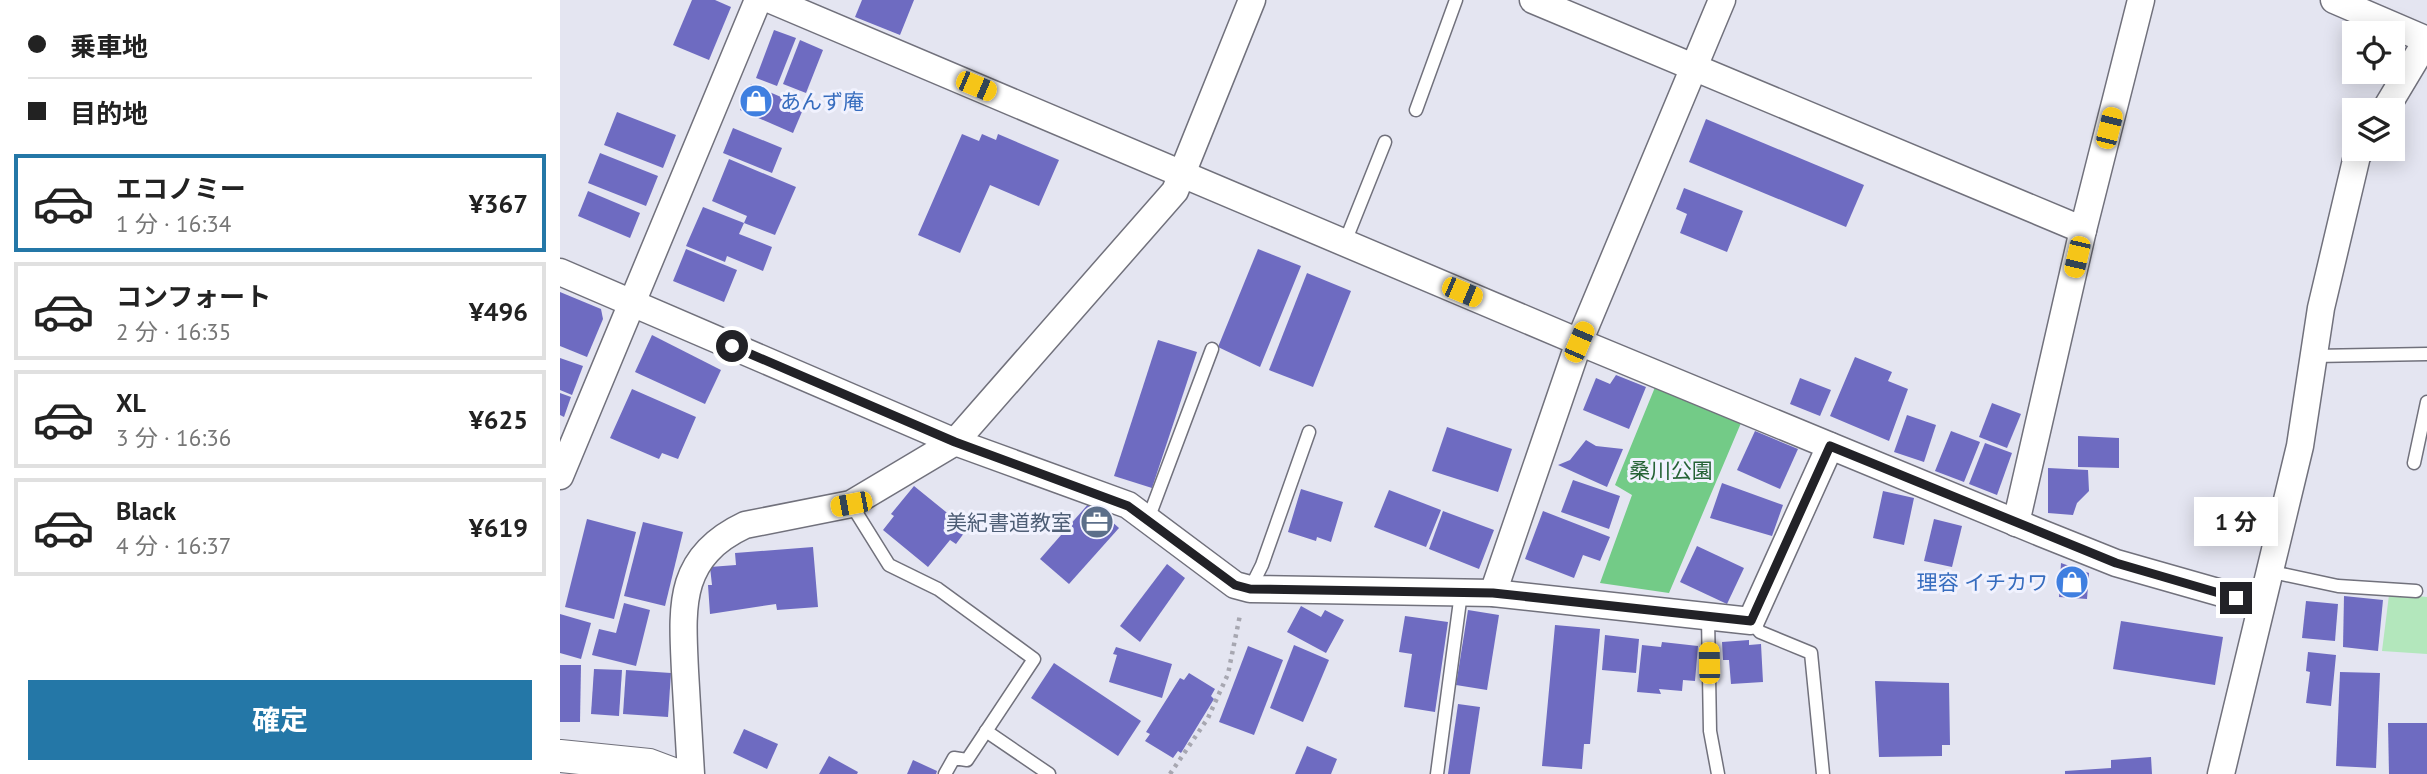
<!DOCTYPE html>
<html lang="ja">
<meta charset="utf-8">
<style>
body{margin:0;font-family:"PT Sans","Noto Sans JP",sans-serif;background:#f2f2f2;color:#222;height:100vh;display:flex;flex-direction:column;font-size:26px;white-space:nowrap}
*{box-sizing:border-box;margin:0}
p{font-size:23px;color:#767676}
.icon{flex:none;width:38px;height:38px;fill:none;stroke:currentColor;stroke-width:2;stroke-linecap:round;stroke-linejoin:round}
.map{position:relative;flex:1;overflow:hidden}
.drawer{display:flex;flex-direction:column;background:#fff;width:560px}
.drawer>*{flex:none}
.top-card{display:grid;align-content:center;height:154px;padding:0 28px;background:#fff}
.tools{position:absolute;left:1782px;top:21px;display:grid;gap:14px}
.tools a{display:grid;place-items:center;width:63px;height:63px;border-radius:0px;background:#fff;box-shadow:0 4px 18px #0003;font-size:35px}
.end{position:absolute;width:32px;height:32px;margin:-16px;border:9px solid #222227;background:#fff;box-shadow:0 0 0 4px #fff}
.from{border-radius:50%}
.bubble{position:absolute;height:49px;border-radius:0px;background:#fff;box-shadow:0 4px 18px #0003;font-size:23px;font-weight:700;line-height:49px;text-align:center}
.car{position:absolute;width:21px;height:42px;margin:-21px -10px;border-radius:9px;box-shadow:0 0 5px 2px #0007;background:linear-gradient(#f5c518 24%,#345 0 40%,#f5c518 0 76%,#345 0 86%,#f5c518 0)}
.top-card b{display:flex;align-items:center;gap:24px;height:66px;font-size:26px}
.top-card b+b{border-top:2px solid #e0e0e0}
.top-card i{width:18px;height:18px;background:#222}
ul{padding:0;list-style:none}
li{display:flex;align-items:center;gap:21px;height:98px;margin:0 14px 10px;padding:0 14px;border:4px solid #e0e0e0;border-radius:0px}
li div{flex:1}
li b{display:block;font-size:26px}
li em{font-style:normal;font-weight:700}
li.current{border-color:#2477a7}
li>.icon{width:63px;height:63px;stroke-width:1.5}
.action{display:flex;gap:14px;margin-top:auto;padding:14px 28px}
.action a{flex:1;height:80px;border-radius:0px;background:#2477a7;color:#fff;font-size:28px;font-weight:700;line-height:80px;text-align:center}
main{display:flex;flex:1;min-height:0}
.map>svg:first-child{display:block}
.green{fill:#b3e7bc}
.forest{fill:#73cb87}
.building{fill:#6e6bc1}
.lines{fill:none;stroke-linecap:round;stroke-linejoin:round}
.service-casing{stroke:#71717c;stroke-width:15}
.minor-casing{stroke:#71717c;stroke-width:29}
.tertiary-casing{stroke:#71717c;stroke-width:34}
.path{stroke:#a7a7b1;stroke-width:4.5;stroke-dasharray:3.5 5;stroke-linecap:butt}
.service{stroke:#fff;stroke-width:12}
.minor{stroke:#fff;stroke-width:26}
.tertiary{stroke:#fff;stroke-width:32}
.route{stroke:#222227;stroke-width:9}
.labels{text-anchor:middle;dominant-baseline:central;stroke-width:6;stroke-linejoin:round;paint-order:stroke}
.shop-label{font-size:21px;fill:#366cbe;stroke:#f1f2fe;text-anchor:start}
.park-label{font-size:21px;fill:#266336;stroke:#f1f2fe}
.service-label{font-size:21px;fill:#4e5e75;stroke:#f1f2fe;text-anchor:end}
</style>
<main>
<section class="drawer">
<div class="top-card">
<b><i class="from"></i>乗車地</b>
<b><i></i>目的地</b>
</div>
<ul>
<li class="current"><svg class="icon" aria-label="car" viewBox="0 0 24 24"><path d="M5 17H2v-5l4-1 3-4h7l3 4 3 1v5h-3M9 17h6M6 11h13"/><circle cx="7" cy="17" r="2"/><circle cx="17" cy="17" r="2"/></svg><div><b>エコノミー</b><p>1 分 · 16:34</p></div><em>¥367</em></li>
<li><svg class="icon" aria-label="car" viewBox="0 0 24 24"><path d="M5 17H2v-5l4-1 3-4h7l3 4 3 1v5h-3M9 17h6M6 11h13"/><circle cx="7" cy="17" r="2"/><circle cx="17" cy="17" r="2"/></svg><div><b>コンフォート</b><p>2 分 · 16:35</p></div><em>¥496</em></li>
<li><svg class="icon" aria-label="car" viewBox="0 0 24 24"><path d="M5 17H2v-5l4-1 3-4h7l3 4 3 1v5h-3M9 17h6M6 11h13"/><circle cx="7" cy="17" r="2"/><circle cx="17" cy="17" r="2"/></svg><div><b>XL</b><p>3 分 · 16:36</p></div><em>¥625</em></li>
<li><svg class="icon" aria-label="car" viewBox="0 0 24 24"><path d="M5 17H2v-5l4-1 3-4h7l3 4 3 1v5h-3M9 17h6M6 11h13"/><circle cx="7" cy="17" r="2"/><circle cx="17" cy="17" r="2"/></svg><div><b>Black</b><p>4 分 · 16:37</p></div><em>¥619</em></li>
</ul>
<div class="action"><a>確定</a></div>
</section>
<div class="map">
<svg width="1867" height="774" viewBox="0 0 1867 774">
<rect width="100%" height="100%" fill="#e4e5f1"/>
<polygon class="green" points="1838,594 1867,597 1867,654 1822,651 1829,595"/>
<polygon class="forest" points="1100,375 1233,433 1232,445 1181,423 1109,593 1040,583 1072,495 1055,485"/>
<g class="building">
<polygon points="132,0 155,0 171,7 149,60 113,45"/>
<polygon points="302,0 354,0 340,35 295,17"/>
<polygon points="214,30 236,38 217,86 196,78"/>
<polygon points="240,40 263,50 246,93 223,84"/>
<polygon points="191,84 244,107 233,133 180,110"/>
<polygon points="57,112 116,135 103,168 44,145"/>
<polygon points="1146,119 1304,185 1286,227 1129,162"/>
<polygon points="173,128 222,148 212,173 163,153"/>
<polygon points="402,134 419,141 422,134 436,140 438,134 499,160 479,206 430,185 400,253 358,235"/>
<polygon points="40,153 98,176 86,206 28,183"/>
<polygon points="169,159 236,187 215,235 184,223 187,216 152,201"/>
<polygon points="1124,188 1183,211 1167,252 1120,233 1127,214 1116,209"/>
<polygon points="28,191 80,213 70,238 18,216"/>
<polygon points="143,207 184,223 179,234 212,247 203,271 167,256 165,262 126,246"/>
<polygon points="126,249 177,270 164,302 113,281"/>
<polygon points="698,249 741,266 700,367 658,347"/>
<polygon points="747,273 791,291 753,387 709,370"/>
<polygon points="0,292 41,309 43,319 27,357 0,346"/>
<polygon points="92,335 161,370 145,404 75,372"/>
<polygon points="598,340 637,352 592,488 554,476"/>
<polygon points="1295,357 1332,372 1328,381 1348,389 1329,441 1270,416"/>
<polygon points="0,358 23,366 12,395 0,390"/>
<polygon points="1056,375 1086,387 1069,429 1023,410 1036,378 1050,384"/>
<polygon points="1240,378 1271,390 1260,416 1230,404"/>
<polygon points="72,389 136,417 118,459 102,453 99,459 50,438"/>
<polygon points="0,393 11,397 4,417 0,415"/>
<polygon points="1432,403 1461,414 1447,448 1419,437"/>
<polygon points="1347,415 1376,425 1364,462 1334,452"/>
<polygon points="887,427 952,449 938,492 872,471"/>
<polygon points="1195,431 1238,449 1220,489 1177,470"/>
<polygon points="1391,431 1420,442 1404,482 1375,471"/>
<polygon points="1518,436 1559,438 1559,468 1518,467"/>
<polygon points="1026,440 1036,446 1063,449 1047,487 998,465 1010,460"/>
<polygon points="1425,443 1452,453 1437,495 1409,484"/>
<polygon points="1488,468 1528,470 1529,491 1517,503 1513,515 1488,513"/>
<polygon points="1013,480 1060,496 1049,529 1001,512"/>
<polygon points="1162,483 1223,505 1212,536 1150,518"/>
<polygon points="354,486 407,529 396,544 390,540 368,567 323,530 334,516 331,514"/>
<polygon points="741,489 783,502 771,542 757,537 756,541 728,532"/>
<polygon points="829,490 881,510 866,547 814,527"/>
<polygon points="1323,491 1354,498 1344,545 1313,538"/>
<polygon points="530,502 559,528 509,584 480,559"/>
<polygon points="883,511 934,530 919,569 869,549"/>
<polygon points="983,511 1050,537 1040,561 1023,555 1014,578 965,559"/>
<polygon points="27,519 76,532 54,619 5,607"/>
<polygon points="1374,519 1402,526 1392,567 1364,561"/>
<polygon points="83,522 123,532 105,606 64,596"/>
<polygon points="1137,546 1184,568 1167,604 1120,582"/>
<polygon points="253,547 258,607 217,610 216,604 150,614 148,585 152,585 150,567 176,565 175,553"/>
<polygon points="1501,563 1529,573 1527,599 1499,597"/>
<polygon points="607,564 625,578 580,642 560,626"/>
<polygon points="1784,596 1823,600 1818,651 1783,647"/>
<polygon points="1746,601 1778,604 1775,641 1742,638"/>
<polygon points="64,603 90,610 76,666 32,655 39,629 56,633"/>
<polygon points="741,606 761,617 765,610 784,620 766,653 727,632"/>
<polygon points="908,610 939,615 927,690 896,685"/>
<polygon points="0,614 31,623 21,659 0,653"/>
<polygon points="845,616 888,622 875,712 844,707 852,654 839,652"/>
<polygon points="1561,621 1663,637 1655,685 1553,669"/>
<polygon points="995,625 1040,629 1030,744 1024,744 1022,769 982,766"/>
<polygon points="1045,635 1079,639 1076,673 1042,670"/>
<polygon points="1189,640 1189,645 1201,644 1203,682 1171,684 1169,660 1163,660 1162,642"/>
<polygon points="1102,642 1138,646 1135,681 1123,680 1122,691 1099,689 1101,694 1077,692 1082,645 1101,647"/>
<polygon points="734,645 769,660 743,722 710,708"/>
<polygon points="688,646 723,660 694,735 659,722"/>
<polygon points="556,647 612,664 602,698 549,682 557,655 553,654"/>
<polygon points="1748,652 1776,655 1771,706 1746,703 1750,672 1746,671"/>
<polygon points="494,663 581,721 558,756 471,698"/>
<polygon points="0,665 21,665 20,722 0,722"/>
<polygon points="34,669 62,670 59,716 31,714"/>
<polygon points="66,670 111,673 108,717 63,714"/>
<polygon points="1780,672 1820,673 1816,768 1776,766"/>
<polygon points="629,673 655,689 651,696 654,699 621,753 618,751 613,758 585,741 590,734 586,732 620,678 624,680"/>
<polygon points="1315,681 1389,683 1390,745 1382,745 1382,756 1319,757"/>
<polygon points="898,704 920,707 910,774 888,774"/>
<polygon points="1828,723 1867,723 1867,774 1829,774"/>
<polygon points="184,729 218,744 207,769 173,753"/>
<polygon points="747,746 777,759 771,774 735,774"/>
<polygon points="269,756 298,772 297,774 259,774"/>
<polygon points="1591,757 1592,774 1505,774 1505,771 1551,768 1551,760"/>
<polygon points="353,760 377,771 376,774 347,774"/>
</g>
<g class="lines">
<defs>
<g id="service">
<polyline points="856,110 896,0"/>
<polyline points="785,242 825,142"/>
<polyline points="1754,356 1867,354"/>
<polyline points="1854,463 1867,402"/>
<polyline points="291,504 329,565 378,589 474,659 407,760 394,758 385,774"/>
<polyline points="587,522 652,349"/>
<polyline points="1708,571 1778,586 1856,591"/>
<polyline points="690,589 702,565 749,432"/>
<polyline points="1148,618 1150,731 1158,774"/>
<polyline points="1191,621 1200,632 1251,653 1263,774"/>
<polyline points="426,731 489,774"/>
<polyline points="877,774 901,593"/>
</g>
<g id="minor">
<polyline points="211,0 1019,342 1481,533 1556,563 1700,604"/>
<polyline points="973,0 1523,230"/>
<polyline points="1774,0 1867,40"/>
<polyline points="1825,110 1867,40"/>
<polyline points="0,272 395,442 568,505 675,585 690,589 933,593 1191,621 1270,446"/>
<polyline points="0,476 198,0"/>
<polyline points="1456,523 1523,230 1581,0"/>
<polyline points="933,593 1019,342 1162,0"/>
<path d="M 131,774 C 129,740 127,706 125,671 C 122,606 117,557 185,525 L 291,504 L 395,442 L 615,191 L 692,0"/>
<polyline points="1661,774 1740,446 1761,308 1797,156 1802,149"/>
</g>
<polyline id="tertiary" points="0,756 89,765 113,774"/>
</defs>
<use href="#service" class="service-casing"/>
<use href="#minor" class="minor-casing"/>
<use href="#tertiary" class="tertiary-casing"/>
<polyline class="path" points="610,774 648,718 668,674 680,615"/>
<use href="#service" class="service"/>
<use href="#minor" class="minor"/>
<use href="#tertiary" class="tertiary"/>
</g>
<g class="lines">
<polyline class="route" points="172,346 395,442 568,506 675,585 690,589 933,593 1191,621 1270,446 1556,563 1676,598"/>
</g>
<defs>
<symbol id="shop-disc" viewBox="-11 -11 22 22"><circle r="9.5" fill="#3f7fe0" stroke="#f1f2fe"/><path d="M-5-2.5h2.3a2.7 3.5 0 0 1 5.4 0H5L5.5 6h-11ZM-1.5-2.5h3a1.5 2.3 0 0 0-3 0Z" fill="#fff"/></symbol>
<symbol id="office-disc" viewBox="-11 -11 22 22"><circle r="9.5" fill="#5c6f8a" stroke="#f1f2fe"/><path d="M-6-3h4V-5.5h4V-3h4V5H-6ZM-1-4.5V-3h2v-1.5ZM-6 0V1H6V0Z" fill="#fff"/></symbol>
</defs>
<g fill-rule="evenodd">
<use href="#shop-disc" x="177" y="82" width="38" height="38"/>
<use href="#office-disc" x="518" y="503" width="38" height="38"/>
<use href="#shop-disc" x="1493" y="563" width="38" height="38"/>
</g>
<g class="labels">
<g class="shop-label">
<text x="220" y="101">あんず庵</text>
<text x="1488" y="582" text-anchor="end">理容 イチカワ</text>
</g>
<g class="park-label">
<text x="1111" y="470">桑川公園</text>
</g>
<g class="service-label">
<text x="512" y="522">美紀書道教室</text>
</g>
</g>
</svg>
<div class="tools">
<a><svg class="icon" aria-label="locate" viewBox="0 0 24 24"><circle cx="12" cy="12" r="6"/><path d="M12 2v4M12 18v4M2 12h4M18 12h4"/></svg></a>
<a><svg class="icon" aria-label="layers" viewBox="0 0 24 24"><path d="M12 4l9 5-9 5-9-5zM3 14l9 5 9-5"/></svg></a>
</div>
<i class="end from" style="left:172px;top:346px"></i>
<i class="end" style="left:1676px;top:598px"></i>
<div class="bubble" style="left:1634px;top:497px;width:84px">1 分</div>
<i class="car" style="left:416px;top:86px;rotate:113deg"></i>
<i class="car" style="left:1549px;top:128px;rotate:14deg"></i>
<i class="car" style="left:1517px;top:257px;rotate:193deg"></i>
<i class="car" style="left:902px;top:292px;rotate:113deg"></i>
<i class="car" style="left:1019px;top:342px;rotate:23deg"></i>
<i class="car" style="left:291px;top:504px;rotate:259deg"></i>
<i class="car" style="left:1149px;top:663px;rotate:359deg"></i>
</div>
</main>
